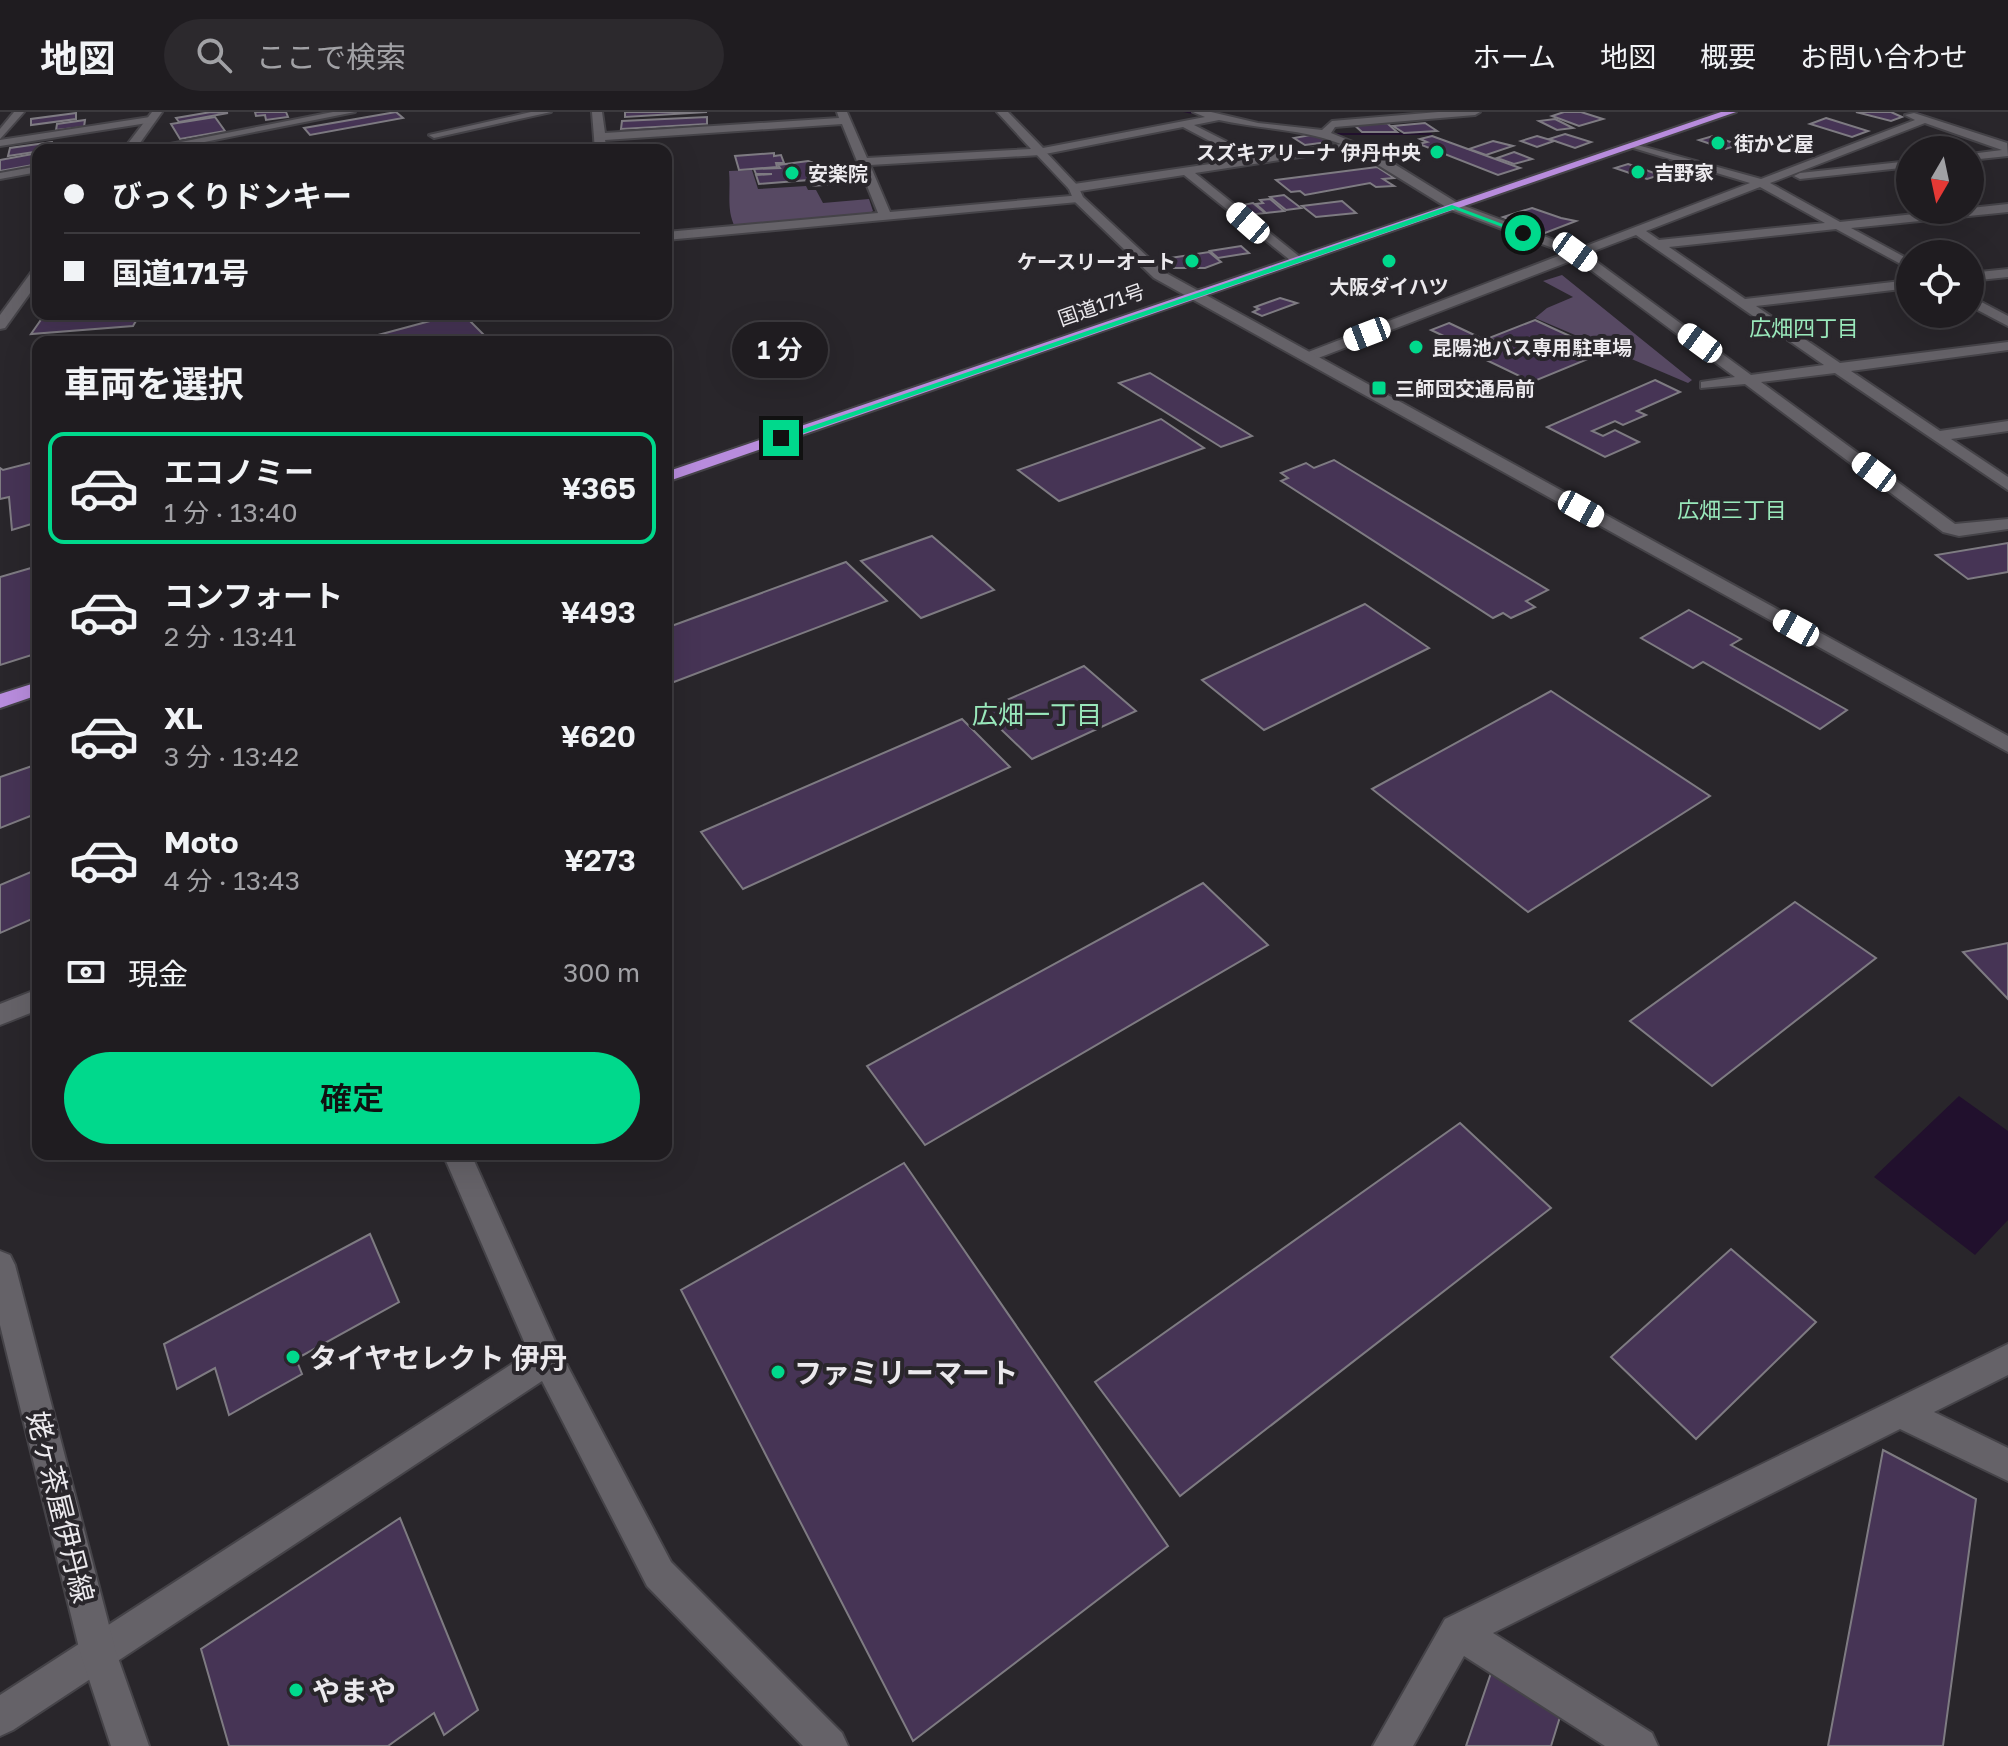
<!DOCTYPE html>
<html lang="ja">
<meta charset="utf-8">
<style>
body{margin:0;font-family:"Golos Text","Noto Sans JP",sans-serif;background:#2c292d;color:#f1f3f6;height:100vh;display:flex;flex-direction:column;font-size:30px;white-space:nowrap}
*{box-sizing:border-box;margin:0}
p{font-size:26px;color:#a1a1a5}
.icon{flex:none;width:44px;height:44px;fill:none;stroke:currentColor;stroke-width:2;stroke-linecap:round;stroke-linejoin:round}
.map{position:relative;flex:1;overflow:hidden}
.panel{position:absolute;left:32px;top:224px;width:640px;height:824px;display:flex;flex-direction:column;background:#1f1c20;border-radius:16px;box-shadow:0 8px 32px #0002,0 0 0 2px #3c3a3e}
.panel>*{flex:none}
.top-card{position:absolute;left:32px;top:32px;width:640px;height:176px;border-radius:16px;box-shadow:0 8px 32px #0002,0 0 0 2px #3c3a3e;display:grid;align-content:center;height:176px;padding:0 32px;background:#1f1c20}
.needle{width:52px;rotate:189deg}
.controls{position:absolute;left:1896px;top:24px;display:grid;gap:16px}
.controls a{display:grid;place-items:center;width:88px;height:88px;border-radius:50%;background:#1f1c20;box-shadow:0 8px 32px #0002,0 0 0 2px #3c3a3e;font-size:40px}
.end{position:absolute;width:36px;height:36px;margin:-18px;border:10px solid #00d98c;background:#111;box-shadow:0 0 0 4px #111}
.from{border-radius:50%}
.bubble{position:absolute;height:56px;border-radius:28px;background:#1f1c20;box-shadow:0 8px 32px #0002,0 0 0 2px #3c3a3e;font-size:26px;font-weight:600;line-height:56px;text-align:center}
.car{position:absolute;width:24px;height:48px;margin:-24px -12px;border-radius:10px;box-shadow:0 0 6px 2px #0007;background:linear-gradient(#fff 24%,#345 0 40%,#fff 0 76%,#345 0 86%,#fff 0)}
.top-card b{display:flex;align-items:center;gap:28px;height:76px;font-size:30px}
.top-card b+b{border-top:2px solid #3c3a3e}
.top-card i{width:20px;height:20px;background:#f1f3f6}
ul{padding:0;list-style:none}
li{display:flex;align-items:center;gap:24px;height:112px;margin:0 16px 12px;padding:0 16px;border:4px solid transparent;border-radius:16px}
li div{flex:1}
li b{display:block;font-size:30px}
li em{font-style:normal;font-weight:600}
li.selected{border-color:#00d98c}
li>.icon{width:72px;height:72px;stroke-width:1.5}
h2{padding:0 32px;font-size:36px;line-height:96px}
.pay{display:flex;align-items:center;gap:20px;height:88px;padding:0 32px;font-size:30px}
.pay p{margin-inline-start:auto}
.cta{display:flex;gap:16px;margin-top:auto;padding:16px 32px}
.cta a{flex:1;height:92px;border-radius:48px;background:#00d98c;color:#111;font-size:32px;font-weight:600;line-height:92px;text-align:center}
header{display:flex;align-items:center;gap:48px;box-sizing:border-box;height:112px;padding:0 40px;background:#1f1c20;border-bottom:2px solid #3c3a3e}
header strong{font-size:38px}
nav{display:flex;gap:44px;margin-inline-start:auto;font-size:28px}
.search{width:560px;height:72px;background:#2c292d;display:flex;align-items:center;gap:20px;box-sizing:border-box;padding:0 28px;border-radius:44px;color:#a1a1a5;font-size:30px}
.map>svg:first-child{display:block}
.green{fill:#574963}
.water{fill:#21102d}
.lines{fill:none;stroke-linecap:round;stroke-linejoin:round}
.stream{fill:#21102d;fill-rule:evenodd}
.building{fill:#463455;stroke:#7e7b82;stroke-width:2}
.street-casing{stroke:#454348;stroke-width:4}
.secondary-casing{stroke:#454348;stroke-width:4}
.highway-casing{stroke:#454348;stroke-width:4}
.street{fill:#656268;fill-rule:evenodd}
.secondary{fill:#656268;fill-rule:evenodd}
.highway{fill:#b88cdd;fill-rule:evenodd}
.route{fill:#00d98c}
.poi-dot{fill:#00d98c;stroke:#29262b;stroke-width:3}
.labels{text-anchor:middle;dominant-baseline:central;stroke-width:8;stroke-linejoin:round;paint-order:stroke}
.far-poi-label{font-size:20px;font-weight:bold;fill:#ebe9ed;stroke:#29262b;text-anchor:start}
.far-street-label{font-size:20px;fill:#ebe9ed;stroke:#29262b}
.far-neighbourhood-label{font-size:22px;fill:#99e8bb;stroke:#29262b}
.neighbourhood-label{font-size:26px;fill:#99e8bb;stroke:#29262b}
.near-poi-label{font-size:28px;font-weight:bold;fill:#ebe9ed;stroke:#29262b;text-anchor:start}
.near-street-label{font-size:28px;fill:#ebe9ed;stroke:#29262b}
</style>
<header>
<strong>地図</strong>
<div class="search"><svg class="icon" aria-label="search" viewBox="0 0 24 24"><circle cx="10" cy="10" r="6"/><path d="M15 15l6 6"/></svg>ここで検索</div>
<nav><a>ホーム</a><a>地図</a><a>概要</a><a>お問い合わせ</a></nav>
</header>
<div class="map">
<svg width="2008" height="1634" viewBox="0 0 2008 1634">
<rect width="100%" height="100%" fill="#29262b"/>
<g class="green">
<path d="M 752,58 L 758,77 L 806,74 L 808,78 L 816,78 L 823,91 L 869,87 L 873,99 L 868,102 L 735,115 C 726,97 731,80 729,59 Z"/>
<polygon points="1562,163 1692,268 1688,271 1535,206 1547,196 1573,185 1543,169"/>
</g>
<polygon class="water" points="1959,984 2008,1019 2008,1108 1975,1143 1874,1065"/>
<g class="lines">
<g class="stream">
<polygon points="1183,0 1193,0 1214,5 1212,6"/>
<polygon points="1912,0 1918,0 1944,11 1940,12"/>
<polygon points="1241,10 1310,21 1312,22 1310,23 1239,12"/>
<polygon points="1332,21 1431,21 1433,22 1431,23 1334,23"/>
<polygon points="1982,22 2008,29 2008,33 1980,24"/>
</g>
</g>
<g class="building">
<polygon points="211,0 228,1 179,10 176,6"/>
<polygon points="255,0 286,0 288,5 266,8 265,3 256,4"/>
<polygon points="396,0 403,6 310,23 304,16"/>
<polygon points="625,0 707,0 625,5"/>
<polygon points="1564,0 1581,0 1603,7 1579,14 1552,4"/>
<polygon points="1856,0 1891,0 1902,5 1891,9"/>
<polygon points="76,1 76,7 31,13 31,7"/>
<polygon points="215,5 225,19 180,27 171,12"/>
<polygon points="707,5 707,12 621,17 622,9"/>
<polygon points="1826,6 1868,19 1852,25 1810,12"/>
<polygon points="1555,7 1573,16 1557,18 1539,9"/>
<polygon points="85,8 84,15 56,18 57,12"/>
<polygon points="1387,11 1397,20 1362,20 1353,12"/>
<polygon points="1425,11 1437,19 1404,21 1393,14"/>
<polygon points="1316,22 1328,30 1305,33 1294,26"/>
<polygon points="1565,22 1591,30 1575,36 1549,27"/>
<polygon points="1432,24 1520,56 1498,63 1419,32 1427,30 1420,27"/>
<polygon points="1537,24 1554,29 1537,35 1521,29"/>
<polygon points="1713,24 1739,33 1725,37 1699,28"/>
<polygon points="1493,29 1513,34 1486,43 1469,37"/>
<polygon points="52,30 54,37 8,44 10,36"/>
<polygon points="1514,40 1532,47 1514,52 1497,46"/>
<polygon points="38,41 38,52 0,59 0,48"/>
<polygon points="774,41 774,44 781,43 784,51 776,51 777,55 739,58 735,44"/>
<polygon points="808,49 814,51 821,67 759,72 756,63 772,62 756,62 754,57 780,56 778,53"/>
<polygon points="843,51 851,62 822,64 817,54"/>
<polygon points="1628,52 1660,63 1647,67 1615,56"/>
<polygon points="1377,55 1394,66 1383,67 1394,74 1376,75 1370,71 1305,83 1300,79 1291,80 1276,68"/>
<polygon points="848,63 851,71 811,74 809,69"/>
<polygon points="1284,83 1301,96 1286,98 1270,85"/>
<polygon points="1270,87 1284,99 1266,101 1256,92 1263,91 1260,88"/>
<polygon points="1342,89 1356,101 1316,105 1302,94"/>
<polygon points="1253,91 1265,101 1247,103 1237,94"/>
<polygon points="1532,96 1561,106 1576,109 1545,121 1503,105"/>
<polygon points="1241,134 1249,141 1218,146 1210,139"/>
<polygon points="1209,140 1221,150 1205,156 1174,156 1164,147"/>
<polygon points="1280,186 1297,191 1262,204 1253,200 1259,197 1255,195"/>
<polygon points="45,202 140,202 133,214 31,222"/>
<polygon points="456,202 463,202 491,230 352,230"/>
<polygon points="1535,208 1550,215 1605,240 1532,270 1478,244 1505,233 1489,226"/>
<polygon points="1449,211 1485,228 1467,235 1431,218"/>
<polygon points="1150,261 1252,324 1221,335 1119,271"/>
<polygon points="1655,268 1680,280 1637,299 1646,303 1623,313 1615,309 1592,319 1603,324 1615,318 1639,330 1605,345 1547,315"/>
<polygon points="1161,307 1204,336 1059,389 1018,358"/>
<polygon points="38,344 38,410 12,418 9,385 0,387 0,356 3,358 34,350 33,345"/>
<polygon points="1334,348 1548,478 1526,489 1535,495 1511,506 1503,501 1493,506 1281,369 1288,366 1281,361 1306,351 1314,356"/>
<polygon points="932,424 994,478 921,506 861,449"/>
<polygon points="2008,431 2008,460 1968,467 1936,443"/>
<polygon points="846,450 887,489 666,573 666,516"/>
<polygon points="31,456 34,463 38,462 38,541 0,553 0,465"/>
<polygon points="1365,492 1429,536 1264,618 1202,568"/>
<polygon points="1689,498 1741,527 1731,533 1847,598 1820,617 1703,550 1693,556 1641,526"/>
<polygon points="1084,554 1136,599 1032,647 982,599"/>
<polygon points="1551,579 1710,684 1528,800 1372,677"/>
<polygon points="962,607 1010,655 743,777 701,720"/>
<polygon points="38,652 38,701 0,716 0,665"/>
<polygon points="38,757 38,817 34,806 0,821 0,773"/>
<polygon points="1203,771 1268,833 925,1033 867,954"/>
<polygon points="1795,790 1876,846 1712,974 1630,909"/>
<polygon points="2008,831 2008,887 1963,840"/>
<polygon points="1460,1011 1551,1096 1180,1384 1095,1270"/>
<polygon points="904,1051 1168,1434 913,1629 681,1178"/>
<polygon points="370,1122 399,1190 296,1247 302,1262 229,1303 215,1256 177,1277 164,1232"/>
<polygon points="1731,1137 1816,1210 1696,1327 1611,1245"/>
<polygon points="1883,1338 1976,1387 1943,1634 1828,1634"/>
<polygon points="400,1406 478,1598 444,1623 434,1601 388,1634 229,1634 201,1537"/>
<polygon points="1491,1561 1560,1605 1551,1634 1466,1634"/>
</g>
<g class="lines">
<defs>
<g id="street">
<polygon points="14,0 24,0 0,27 0,17"/>
<polygon points="333,0 355,0 164,38 140,38"/>
<polygon points="531,0 551,0 434,26 429,23"/>
<path d="M 592,0 L 602,0 L 605,21 L 839,6 L 837,0 L 847,0 L 867,46 L 1031,37 L 997,0 L 1008,0 L 1043,36 L 1205,5 L 1193,0 L 1211,0 L 1258,11 L 1322,18 L 1332,9 L 1438,0 L 1480,0 L 1475,3 L 1335,15 L 1331,21 L 1370,37 L 1459,92 L 1578,137 L 1750,71 L 1630,35 L 1630,31 L 1761,67 L 1915,8 L 1905,3 L 1914,1 L 2007,31 L 2008,44 L 1970,48 L 1970,42 L 2002,38 L 1925,11 L 1770,71 L 1840,110 L 2008,92 L 2008,100 L 1851,116 L 1910,148 L 1910,157 L 1836,117 L 1669,135 L 1745,187 L 1910,168 L 1910,176 L 1756,194 L 1840,251 L 2008,230 L 2008,238 L 1851,259 L 1940,319 L 2008,309 L 2008,319 L 1951,327 L 2008,365 L 2008,378 L 1835,261 L 1761,270 L 1955,412 L 2008,407 L 2008,417 L 1959,424 L 1943,420 L 1745,272 L 1701,276 L 1701,270 L 1735,265 L 1576,147 L 1313,248 L 1303,248 L 1303,242 L 1566,141 L 1451,98 L 1352,37 L 1195,61 L 1300,145 L 1300,151 L 1295,152 L 1184,63 L 1074,80 L 1068,76 L 1074,72 L 1244,47 L 1183,15 L 1040,43 L 870,53 L 890,100 L 1082,83 L 1082,89 L 1078,90 L 666,128 L 666,120 L 878,101 L 842,12 L 605,28 L 607,38 L 595,38 ZM 1219,8 C 1259,17 1303,17 1341,32 L 1257,45 L 1194,13 ZM 1760,75 L 1825,111 L 1659,128 L 1646,119 ZM 1636,123 L 1824,253 L 1751,263 L 1586,142 Z"/>
<polygon points="150,5 154,6 154,10 0,34 0,28"/>
<polygon points="1910,49 1910,55 1800,67 1794,64 1800,61"/>
<polygon points="38,54 38,60 0,67 0,61"/>
<polygon points="2008,157 2008,165 1970,169 1970,161"/>
<polygon points="1970,184 2008,204 2008,214 1970,194"/>
<polygon points="38,877 38,898 0,913 0,892"/>
<polygon points="443,1042 471,1042 558,1236 671,1450 842,1621 848,1634 803,1634 647,1474 542,1269 13,1618 0,1624 0,1583 529,1241"/>
<polygon points="2008,1232 2008,1263 1934,1300 2008,1336 2008,1369 1900,1317 1493,1521 1652,1621 1658,1634 1605,1634 1464,1544 1413,1634 1373,1634 1445,1507"/>
</g>
<g id="secondary">
<polygon points="152,0 162,0 135,38 123,38"/>
<polygon points="1036,38 1044,38 1078,74 1083,85 1164,160 2008,624 2008,640 1154,166 1074,89 1069,77 1036,42"/>
<polygon points="38,157 38,170 5,216 0,217 0,203 33,158"/>
<polygon points="0,1139 10,1143 15,1153 116,1540 149,1634 111,1634 80,1540 0,1213"/>
</g>
<g id="highway">
<polygon points="1721,0 1736,0 666,370 666,360"/>
<polygon points="38,570 38,583 0,596 0,582"/>
</g>
</defs>
<use href="#street" class="street-casing"/>
<use href="#secondary" class="secondary-casing"/>
<use href="#highway" class="highway-casing"/>
<use href="#street" class="street"/>
<use href="#secondary" class="secondary"/>
<use href="#highway" class="highway"/>
</g>
<polygon class="route" points="1452,93 1527,121 1521,122 1454,97 784,328 777,326"/>
<g class="poi-dot">
<circle cx="1718" cy="31" r="8"/>
<circle cx="1437" cy="40" r="8"/>
<circle cx="1638" cy="60" r="8"/>
<circle cx="792" cy="61" r="8"/>
<circle cx="1192" cy="149" r="8"/>
<circle cx="1389" cy="149" r="8"/>
<circle cx="1416" cy="235" r="8"/>
<rect x="1371" y="268" width="16" height="16" rx="4"/>
<circle cx="293" cy="1245" r="8"/>
<circle cx="778" cy="1260" r="8"/>
<circle cx="296" cy="1578" r="8"/>
</g>
<g class="labels">
<g class="far-poi-label">
<text x="1734" y="31">街かど屋</text>
<text x="1421" y="40" text-anchor="end">スズキアリーナ 伊丹中央</text>
<text x="1654" y="60">吉野家</text>
<text x="808" y="61">安楽院</text>
<text x="1176" y="149" text-anchor="end">ケースリーオート</text>
<text x="1389" y="174" text-anchor="middle">大阪ダイハツ</text>
<text x="1432" y="235">昆陽池バス専用駐車場</text>
<text x="1395" y="276">三師団交通局前</text>
</g>
<g class="far-street-label">
<text transform="translate(1101 192) rotate(-19)">国道171号</text>
</g>
<g class="far-neighbourhood-label">
<text x="1804" y="215">広畑四丁目</text>
<text x="1732" y="397">広畑三丁目</text>
</g>
<g class="neighbourhood-label">
<text x="1037" y="602">広畑一丁目</text>
</g>
<g class="near-poi-label">
<text x="309" y="1245">タイヤセレクト 伊丹</text>
<text x="794" y="1260">ファミリーマート</text>
<text x="312" y="1578">やまや</text>
</g>
<g class="near-street-label">
<text transform="translate(61 1395) rotate(76)">姥ヶ茶屋伊丹線</text>
</g>
</g>
</svg>
<div class="controls">
<a><svg class="needle" viewBox="-14 -14 28 28"><path d="M0-13l5 13h-10z" fill="#e53935"/><path d="M0 13l5-13h-10z" fill="#a1a1a5"/></svg></a>
<a><svg class="icon" aria-label="locate" viewBox="0 0 24 24"><circle cx="12" cy="12" r="6"/><path d="M12 2v4M12 18v4M2 12h4M18 12h4"/></svg></a>
</div>
<i class="end from" style="left:1523px;top:121px"></i>
<i class="end" style="left:781px;top:326px"></i>
<div class="bubble" style="left:732px;top:210px;width:96px">1 分</div>
<i class="car" style="left:1248px;top:111px;rotate:311deg"></i>
<i class="car" style="left:1575px;top:140px;rotate:126deg"></i>
<i class="car" style="left:1367px;top:222px;rotate:249deg"></i>
<i class="car" style="left:1700px;top:231px;rotate:306deg"></i>
<i class="car" style="left:1874px;top:360px;rotate:307deg"></i>
<i class="car" style="left:1581px;top:397px;rotate:119deg"></i>
<i class="car" style="left:1796px;top:516px;rotate:299deg"></i>
<div class="top-card">
<b><i class="from"></i>びっくりドンキー</b>
<b><i></i>国道171号</b>
</div>
<section class="panel">
<h2>車両を選択</h2>
<ul>
<li class="selected"><svg class="icon" aria-label="car" viewBox="0 0 24 24"><path d="M5 17H2v-5l4-1 3-4h7l3 4 3 1v5h-3M9 17h6M6 11h13"/><circle cx="7" cy="17" r="2"/><circle cx="17" cy="17" r="2"/></svg><div><b>エコノミー</b><p>1 分 · 13:40</p></div><em>¥365</em></li>
<li><svg class="icon" aria-label="car" viewBox="0 0 24 24"><path d="M5 17H2v-5l4-1 3-4h7l3 4 3 1v5h-3M9 17h6M6 11h13"/><circle cx="7" cy="17" r="2"/><circle cx="17" cy="17" r="2"/></svg><div><b>コンフォート</b><p>2 分 · 13:41</p></div><em>¥493</em></li>
<li><svg class="icon" aria-label="car" viewBox="0 0 24 24"><path d="M5 17H2v-5l4-1 3-4h7l3 4 3 1v5h-3M9 17h6M6 11h13"/><circle cx="7" cy="17" r="2"/><circle cx="17" cy="17" r="2"/></svg><div><b>XL</b><p>3 分 · 13:42</p></div><em>¥620</em></li>
<li><svg class="icon" aria-label="car" viewBox="0 0 24 24"><path d="M5 17H2v-5l4-1 3-4h7l3 4 3 1v5h-3M9 17h6M6 11h13"/><circle cx="7" cy="17" r="2"/><circle cx="17" cy="17" r="2"/></svg><div><b>Moto</b><p>4 分 · 13:43</p></div><em>¥273</em></li>
</ul>
<div class="pay"><svg class="icon" aria-label="cash" viewBox="0 0 24 24"><path d="M3 7h18v10H3z"/><circle cx="12" cy="12" r="2"/></svg>現金<p>300 m</p></div>
<div class="cta"><a>確定</a></div>
</section>
</div>
